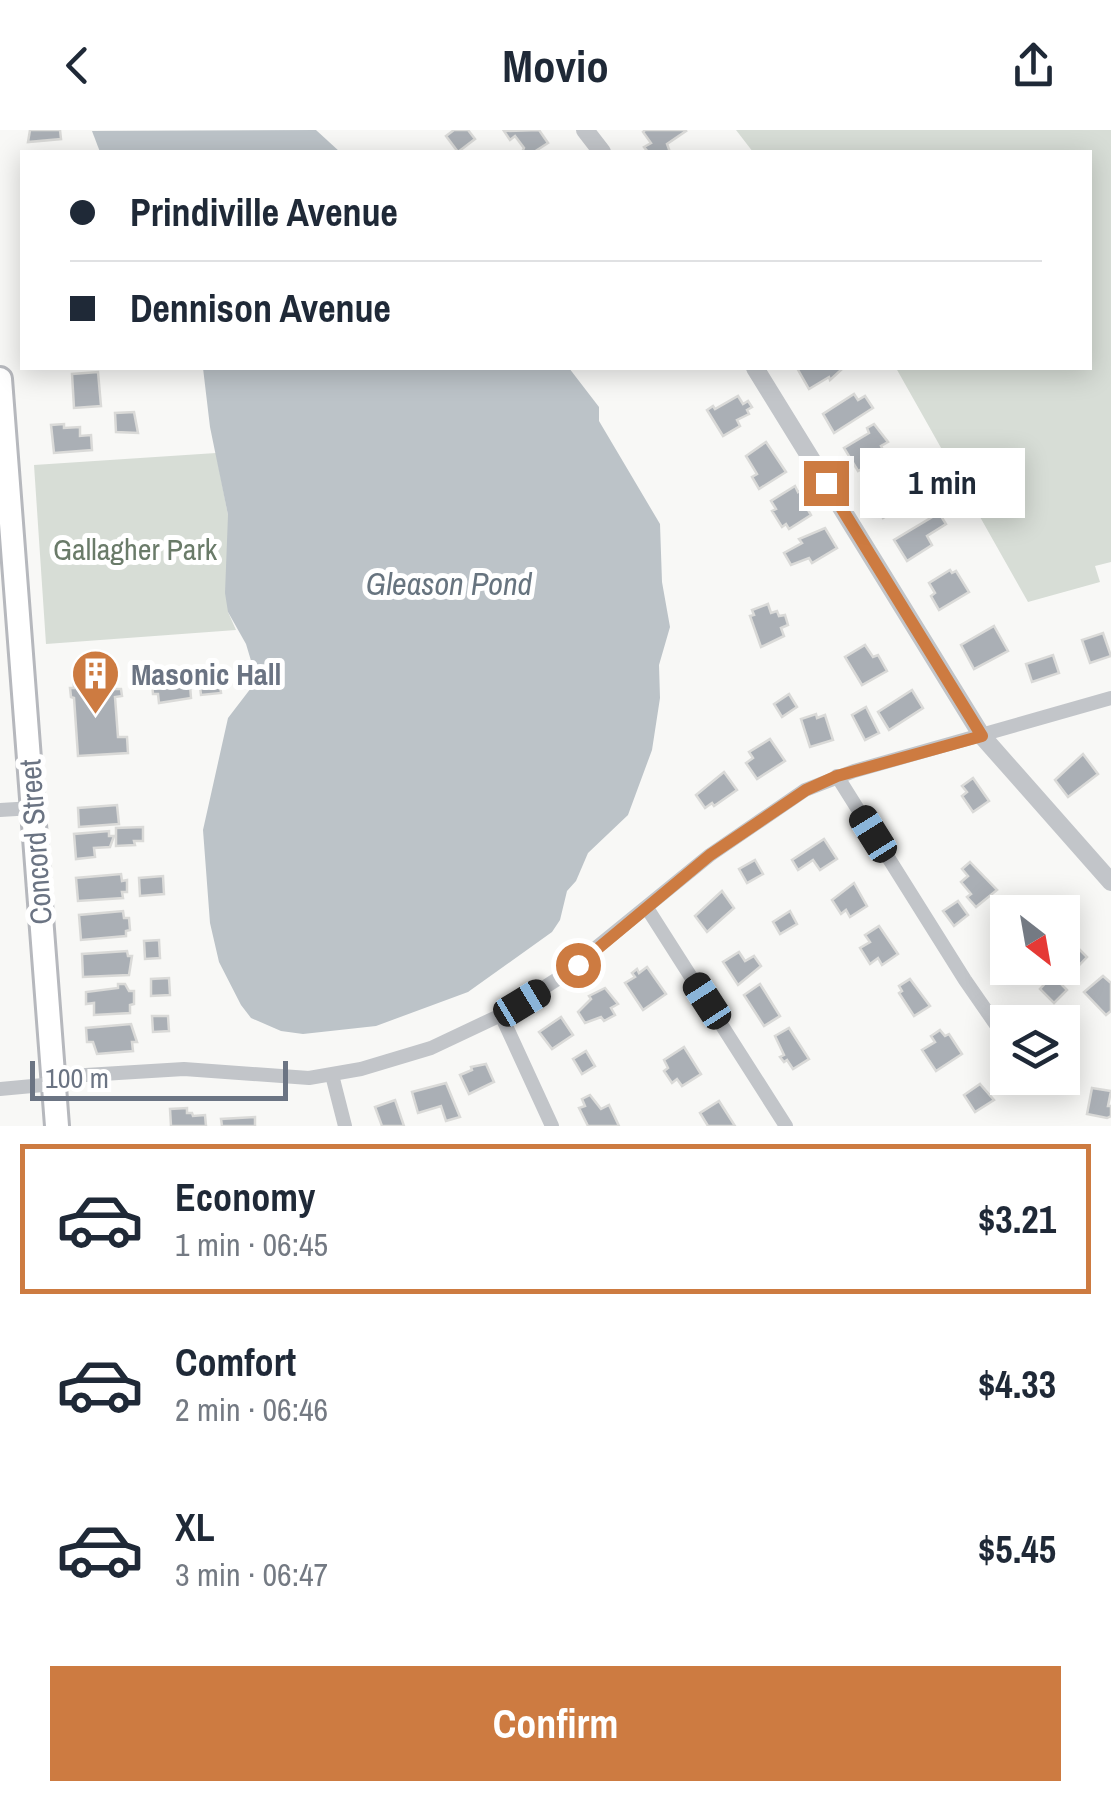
<!DOCTYPE html>
<meta charset="utf-8">
<style>
body{margin:0;font-family:"Archivo Narrow",sans-serif;background:#f6f6f7;color:#1f2937;height:100vh;display:flex;flex-direction:column;font-size:38px;white-space:nowrap}
*{box-sizing:border-box;margin:0}
p{font-size:32px;color:#747a83}
.icon{flex:none;width:55px;height:55px;fill:none;stroke:currentColor;stroke-width:2;stroke-linecap:round;stroke-linejoin:round}
.map{position:relative;height:996px;overflow:hidden}
.sheet{display:flex;flex-direction:column;background:#fff;flex:1}
.sheet>*{flex:none}
.guide{position:absolute;left:20px;top:20px;width:1072px;height:220px;border-radius:0px;box-shadow:0 5px 25px #0003;display:grid;align-content:center;height:220px;padding:0 50px;background:#fff}
.needle{width:65px;rotate:149deg}
.fabs{position:absolute;left:990px;top:765px;display:grid;gap:20px}
.fabs a{display:grid;place-items:center;width:90px;height:90px;border-radius:0px;background:#fff;box-shadow:0 5px 25px #0003;font-size:50px}
.scale{position:absolute;left:30px;bottom:25px;width:258px;box-sizing:border-box;padding-left:10px;border:5px solid #6b7483;border-top:0;font-size:28px;line-height:35px;white-space:nowrap;color:#6b7483;-webkit-text-stroke:8px #fff;paint-order:stroke}
.end{position:absolute;width:45px;height:45px;margin:-22px;border:12px solid #cd7b41;background:#fff;box-shadow:0 0 0 5px #fff}
.from{border-radius:50%}
.bubble{position:absolute;height:70px;border-radius:0px;background:#fff;box-shadow:0 5px 25px #0003;font-size:32px;font-weight:700;line-height:70px;text-align:center}
.car{position:absolute;width:30px;height:60px;margin:-30px -15px;border-radius:12px;box-shadow:0 0 8px 2px #0007;background:linear-gradient(#222 24%,#8ab4d8 0 40%,#222 0 76%,#8ab4d8 0 86%,#222 0)}
.guide b{display:flex;align-items:center;gap:35px;height:95px;font-size:38px}
.guide b+b{border-top:2px solid #e0e1e3}
.guide i{width:25px;height:25px;background:#1f2937}
ul{padding:18px 0 0;list-style:none}
li{display:flex;align-items:center;gap:30px;height:150px;margin:0 20px 15px;padding:0 30px;border:5px solid transparent;border-radius:0px}
li div{flex:1}
li b{display:block;font-size:38px}
li em{font-style:normal;font-weight:700}
li.on{border-color:#cd7b41}
li>.icon{width:90px;height:90px;stroke-width:1.5}
.action{display:flex;gap:20px;margin-top:auto;padding:20px 50px}
.action a{flex:1;height:115px;border-radius:0px;background:#cd7b41;color:#fff;font-size:40px;font-weight:700;line-height:115px;text-align:center}
header{display:flex;justify-content:space-between;align-items:center;height:130px;padding:0 50px;background:#fff;font-size:45px;font-weight:700}
.map>svg:first-child{display:block}
.green{fill:#d7ddd6}
.water{fill:#bcc3c8}
.building{fill:#aaafb5;stroke:#dadad8;stroke-width:2.5}
.lines{fill:none;stroke-linecap:round;stroke-linejoin:round}
.primary-casing{stroke:#b6b8bd;stroke-width:28}
.minor{stroke:#c2c5c9;stroke-width:14}
.tertiary{stroke:#c2c5c9;stroke-width:18}
.primary{stroke:#fff;stroke-width:22}
.route{stroke:#cd7b41;stroke-width:12}
.labels{text-anchor:middle;dominant-baseline:central;stroke-width:10;stroke-linejoin:round;paint-order:stroke}
.park-label{font-size:30px;fill:#6a7b69;stroke:#fff}
.poi-label{font-size:30px;font-weight:bold;fill:#6b7483;stroke:#fff;text-anchor:start}
.street-label{font-size:30px;fill:#6b7483;stroke:#fff}
.water-label{font-size:32px;font-style:italic;fill:#67747f;stroke:#fff}
</style>
<header><svg class="icon" aria-label="back" viewBox="0 0 24 24"><path d="M15 5l-7 7 7 7"/></svg>Movio<svg class="icon" aria-label="share" viewBox="0 0 24 24"><path d="M12 15V3M7 8l5-5 5 5M5 13v7h14v-7"/></svg></header>
<div class="map">
<svg width="1111" height="996" viewBox="0 0 1111 996">
<rect width="100%" height="100%" fill="#f8f8f6"/>
<g class="green">
<polygon points="736,0 1111,0 1111,432 1095,436 1100,452 1028,472 896,238 1090,238 1090,22 753,22"/>
<polygon points="216,323 228,385 228,482 236,500 46,514 34,335"/>
</g>
<g class="water">
<polygon points="316,0 340,22 100,22 92,1"/>
<polygon points="203,238 569,238 599,277 599,291 660,394 662,452 670,497 659,535 660,568 652,620 628,685 588,723 576,751 567,761 560,790 552,802 468,862 376,896 303,904 281,901 251,888 241,875 219,832 210,793 203,700 228,588 251,558 255,544 246,514 228,482 225,463 228,385 210,297"/>
</g>
<g class="building">
<polygon points="30,0 60,0 61,9 28,12"/>
<polygon points="454,0 468,0 475,9 458,22 446,6"/>
<polygon points="539,0 548,13 534,22 522,22 524,18 515,6 510,10 504,1"/>
<polygon points="645,0 685,0 686,1 667,14 670,22 648,22 644,17 651,13 643,2"/>
<polygon points="797,238 839,238 841,240 830,250 829,247 809,259"/>
<polygon points="98,242 101,276 74,278 72,244"/>
<polygon points="854,264 858,270 865,266 873,278 834,303 823,284"/>
<polygon points="738,266 743,274 748,271 752,277 747,280 749,284 737,290 740,296 723,306 707,280 713,276 715,279"/>
<polygon points="134,282 138,303 116,302 115,283"/>
<polygon points="64,294 64,298 80,297 80,306 91,305 92,320 54,323 51,295"/>
<polygon points="874,294 888,312 881,316 886,325 858,341 844,318 869,303 867,298"/>
<polygon points="766,312 786,342 759,359 752,347 757,344 746,326"/>
<polygon points="908,343 916,357 912,359 917,367 883,388 870,366 876,363 873,359 886,351 888,355"/>
<polygon points="795,356 798,362 802,359 812,376 808,380 811,385 789,399 786,394 782,397 772,381 776,379 771,371"/>
<polygon points="939,383 946,394 927,406 932,415 907,431 894,410"/>
<polygon points="825,398 837,418 812,433 809,428 791,435 784,423 802,413 799,409"/>
<polygon points="950,440 952,443 956,441 969,462 939,480 931,466 935,463 929,453"/>
<polygon points="768,474 771,483 777,481 779,486 785,485 788,495 781,498 784,506 761,517 750,486 754,485 752,480"/>
<polygon points="994,496 1008,521 974,539 961,515"/>
<polygon points="1103,503 1111,526 1090,533 1082,510"/>
<polygon points="865,515 873,527 878,525 887,541 862,555 845,527"/>
<polygon points="1053,525 1059,543 1032,552 1026,534"/>
<polygon points="218,538 221,563 201,565 198,540"/>
<polygon points="175,540 189,542 191,568 159,573 158,564 153,564 152,552 158,551 157,542"/>
<polygon points="112,542 114,559 121,559 122,566 115,567 118,607 127,607 128,623 78,626 74,568 71,567 70,558 74,558 73,544"/>
<polygon points="912,560 923,578 889,600 878,582"/>
<polygon points="789,564 797,577 782,587 774,574"/>
<polygon points="866,577 879,603 865,610 852,585"/>
<polygon points="816,584 817,588 825,585 833,610 810,617 801,589"/>
<polygon points="770,609 785,631 757,649 746,633 753,628 749,622"/>
<polygon points="1083,624 1098,644 1068,667 1055,650"/>
<polygon points="724,642 737,660 714,676 712,673 705,678 696,665"/>
<polygon points="973,648 989,671 973,682 962,666 967,662 962,656"/>
<polygon points="117,675 119,694 79,697 78,678"/>
<polygon points="143,697 143,711 134,711 135,715 116,716 116,698"/>
<polygon points="109,701 109,706 114,706 110,717 94,718 95,727 76,729 74,704"/>
<polygon points="824,709 837,729 820,740 813,730 798,740 792,730"/>
<polygon points="755,730 763,744 747,753 739,739"/>
<polygon points="970,732 997,760 976,777 967,767 971,764 961,752 968,746 962,739"/>
<polygon points="121,744 122,751 127,750 127,762 122,762 123,768 78,771 76,748"/>
<polygon points="163,746 164,764 140,766 139,748"/>
<polygon points="854,753 867,776 850,787 846,780 841,784 832,770"/>
<polygon points="722,761 734,778 707,802 695,786"/>
<polygon points="958,771 968,785 954,796 943,781"/>
<polygon points="123,781 124,788 129,788 130,800 126,801 126,806 81,810 79,785"/>
<polygon points="790,781 797,794 780,804 773,792"/>
<polygon points="879,796 898,824 882,835 878,828 870,834 860,818 870,812 865,805"/>
<polygon points="1069,809 1087,827 1061,854 1067,860 1054,873 1040,859 1050,848 1039,838 1062,838 1062,810 1065,813"/>
<polygon points="159,810 160,828 145,829 144,811"/>
<polygon points="127,821 128,826 132,826 129,845 83,847 82,824"/>
<polygon points="739,822 745,831 754,826 761,836 738,855 723,832"/>
<polygon points="647,837 666,864 643,880 625,853 635,847 632,843 637,839 639,843"/>
<polygon points="1103,846 1111,853 1111,881 1106,885 1084,862"/>
<polygon points="169,848 170,865 151,866 151,849"/>
<polygon points="910,849 930,876 914,886 899,863 902,861 899,856"/>
<polygon points="118,854 125,854 129,861 134,861 134,874 130,875 130,883 94,885 94,873 86,874 86,862 118,858"/>
<polygon points="760,854 780,886 764,896 744,865"/>
<polygon points="605,858 618,874 611,878 615,885 604,891 601,887 585,893 578,882 591,869 589,866"/>
<polygon points="152,886 168,886 169,901 153,902"/>
<polygon points="561,887 573,905 552,919 539,902"/>
<polygon points="131,894 137,912 132,912 133,921 97,924 93,912 87,912 86,898"/>
<polygon points="789,898 809,929 793,939 787,930 784,932 780,927 784,925 775,906"/>
<polygon points="940,900 945,906 949,904 962,924 936,941 922,920 935,912 931,906"/>
<polygon points="684,917 701,944 682,956 677,949 672,953 664,941 668,938 664,930"/>
<polygon points="586,921 595,936 582,944 573,929"/>
<polygon points="486,934 494,952 469,964 460,945 472,940 471,937"/>
<polygon points="446,953 460,987 446,991 441,976 418,983 412,962"/>
<polygon points="980,954 994,970 975,982 964,965"/>
<polygon points="1092,958 1111,961 1108,976 1111,976 1111,986 1107,988 1087,984"/>
<polygon points="590,965 601,979 609,975 619,996 588,996 579,978 585,976 582,969"/>
<polygon points="395,970 404,996 382,996 375,977"/>
<polygon points="719,971 735,996 708,996 700,983"/>
<polygon points="187,978 187,983 192,983 193,986 205,985 206,996 171,996 170,979"/>
<polygon points="255,987 255,996 222,996 221,989"/>
</g>
<g class="lines">
<defs>
<polyline id="primary" points="0,249 57,996"/>
</defs>
<use href="#primary" class="primary-casing"/>
<g class="minor">
<polyline points="837,646 965,850 1008,912"/>
<polyline points="0,680 33,678"/>
<polyline points="647,778 786,996"/>
<polyline points="501,885 552,996"/>
<polyline points="332,945 345,996"/>
<polyline points="53,947 184,939 309,948 361,939 431,918 501,885 559,848 710,725 805,660 854,641 1111,568"/>
<polyline points="1042,948 1051,955"/>
<polyline points="0,959 54,954"/>
</g>
<g class="tertiary">
<polyline points="585,0 602,22"/>
<polyline points="755,238 982,606 1111,752"/>
</g>
<use href="#primary" class="primary"/>
</g>
<g class="lines">
<polyline class="route" points="578,835 710,725 806,660 837,646 982,606 826,353"/>
</g>
<defs>
<symbol id="building-pin" viewBox="-11 -11 22 30"><path d="M0 17L-7.5 6A9.5 9.5 0 1 1 7.5 6Z" fill="#cd7b41" stroke="#fff"/><path d="M-4-6H4V6H1V3H-1V6H-4ZM-2.5-4.3h1.7v1.8h-1.7ZM.8-4.3h1.7v1.8H.8ZM-2.5-1h1.7V.8h-1.7ZM.8-1h1.7V.8H.8Z" fill="#fff"/></symbol>
</defs>
<g fill-rule="evenodd">
<use href="#building-pin" x="68" y="516" width="55" height="75"/>
</g>
<g class="labels">
<g class="park-label">
<text x="135" y="419">Gallagher Park</text>
</g>
<g class="poi-label">
<text x="131" y="544">Masonic Hall</text>
</g>
<g class="street-label">
<text transform="translate(35 712) rotate(-94)">Concord Street</text>
</g>
<g class="water-label">
<text x="449" y="453">Gleason Pond</text>
</g>
</g>
</svg>
<div class="fabs">
<a><svg class="needle" viewBox="-14 -14 28 28"><path d="M0-13l5 13h-10z" fill="#e53935"/><path d="M0 13l5-13h-10z" fill="#747a83"/></svg></a>
<a><svg class="icon" aria-label="layers" viewBox="0 0 24 24"><path d="M12 4l9 5-9 5-9-5zM3 14l9 5 9-5"/></svg></a>
</div>
<div class="scale">100 m</div>
<i class="end from" style="left:578px;top:835px"></i>
<i class="end" style="left:826px;top:353px"></i>
<div class="bubble" style="left:860px;top:318px;width:165px">1 min</div>
<i class="car" style="left:873px;top:704px;rotate:328deg"></i>
<i class="car" style="left:707px;top:871px;rotate:327deg"></i>
<i class="car" style="left:522px;top:873px;rotate:59deg"></i>
<div class="guide">
<b><i class="from"></i>Prindiville Avenue</b>
<b><i></i>Dennison Avenue</b>
</div>
</div>
<section class="sheet">
<ul>
<li class="on"><svg class="icon" aria-label="car" viewBox="0 0 24 24"><path d="M5 17H2v-5l4-1 3-4h7l3 4 3 1v5h-3M9 17h6M6 11h13"/><circle cx="7" cy="17" r="2"/><circle cx="17" cy="17" r="2"/></svg><div><b>Economy</b><p>1 min · 06:45</p></div><em>$3.21</em></li>
<li><svg class="icon" aria-label="car" viewBox="0 0 24 24"><path d="M5 17H2v-5l4-1 3-4h7l3 4 3 1v5h-3M9 17h6M6 11h13"/><circle cx="7" cy="17" r="2"/><circle cx="17" cy="17" r="2"/></svg><div><b>Comfort</b><p>2 min · 06:46</p></div><em>$4.33</em></li>
<li><svg class="icon" aria-label="car" viewBox="0 0 24 24"><path d="M5 17H2v-5l4-1 3-4h7l3 4 3 1v5h-3M9 17h6M6 11h13"/><circle cx="7" cy="17" r="2"/><circle cx="17" cy="17" r="2"/></svg><div><b>XL</b><p>3 min · 06:47</p></div><em>$5.45</em></li>
</ul>
<div class="action"><a>Confirm</a></div>
</section>
